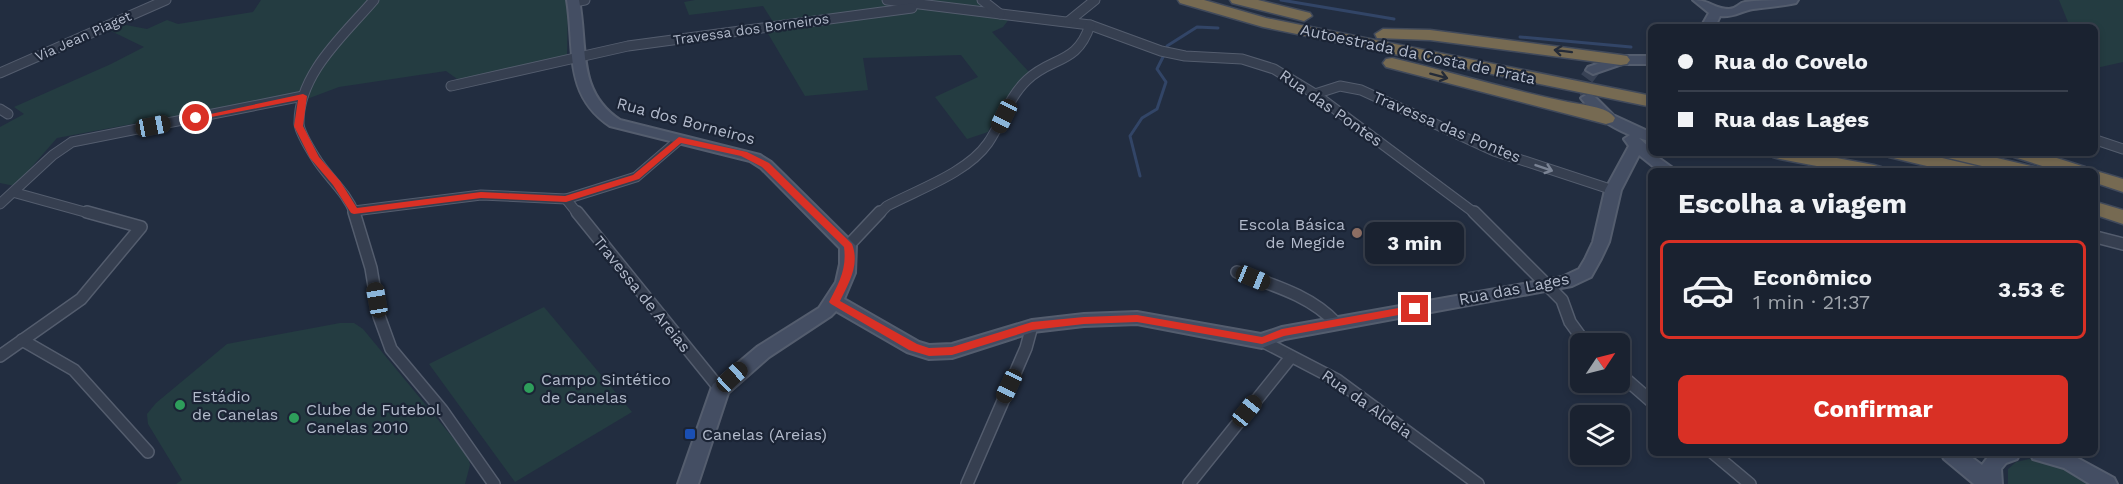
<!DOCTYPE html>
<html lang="pt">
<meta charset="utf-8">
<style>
body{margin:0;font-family:"Work Sans",sans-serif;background:#272f3c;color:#f1f3f6;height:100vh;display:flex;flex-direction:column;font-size:22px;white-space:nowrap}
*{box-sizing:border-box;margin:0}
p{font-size:20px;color:#9fa4ab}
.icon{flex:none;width:33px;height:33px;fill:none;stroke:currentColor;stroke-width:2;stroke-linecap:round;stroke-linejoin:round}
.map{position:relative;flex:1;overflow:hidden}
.panel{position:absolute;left:1648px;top:168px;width:450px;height:288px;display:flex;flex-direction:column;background:#1a2230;border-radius:9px;box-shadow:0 3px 9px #0003,0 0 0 2px #383f4c}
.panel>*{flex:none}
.guide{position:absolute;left:1648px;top:24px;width:450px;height:132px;border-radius:9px;box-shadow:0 3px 9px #0003,0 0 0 2px #383f4c;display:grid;align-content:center;height:132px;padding:0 30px;background:#1a2230}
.needle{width:39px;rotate:55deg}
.buttons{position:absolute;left:1570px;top:333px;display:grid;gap:12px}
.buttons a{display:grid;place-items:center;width:60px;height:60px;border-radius:9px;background:#1a2230;box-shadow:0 3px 9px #0003,0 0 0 2px #383f4c;font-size:30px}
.end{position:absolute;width:27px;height:27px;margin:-14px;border:8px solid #d93025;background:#fff;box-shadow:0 0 0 3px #fff}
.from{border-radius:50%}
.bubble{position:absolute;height:42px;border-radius:9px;background:#1a2230;box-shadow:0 3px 9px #0003,0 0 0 2px #383f4c;font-size:20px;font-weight:700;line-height:42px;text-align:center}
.car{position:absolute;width:18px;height:36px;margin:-18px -9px;border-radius:8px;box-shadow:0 0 4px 2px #0007;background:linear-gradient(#222 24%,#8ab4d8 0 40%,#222 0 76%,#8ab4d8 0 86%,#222 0)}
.guide b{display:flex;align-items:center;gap:21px;height:57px;font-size:22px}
.guide b+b{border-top:2px solid #383f4c}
.guide i{width:15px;height:15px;background:#f1f3f6}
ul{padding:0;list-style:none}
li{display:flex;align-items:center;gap:18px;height:99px;margin:0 12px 9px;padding:0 18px;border:3px solid transparent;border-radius:9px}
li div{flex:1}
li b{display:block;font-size:22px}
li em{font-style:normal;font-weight:700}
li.active{border-color:#d93025}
li>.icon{width:54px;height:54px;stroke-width:1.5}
h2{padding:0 30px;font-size:27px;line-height:72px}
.cta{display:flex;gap:12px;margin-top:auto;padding:12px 30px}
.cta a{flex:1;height:69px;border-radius:9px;background:#d93025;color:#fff;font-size:24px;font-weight:700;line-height:69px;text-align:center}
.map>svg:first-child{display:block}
.green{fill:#243c41}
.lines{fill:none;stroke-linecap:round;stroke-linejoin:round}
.stream{stroke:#324567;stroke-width:3}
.secondary-tunnel{stroke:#384255;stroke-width:14;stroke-dasharray:14 7;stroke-linecap:butt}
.street-far1-casing{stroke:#545d6e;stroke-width:11}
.street-casing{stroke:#545d6e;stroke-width:14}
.secondary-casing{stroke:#545d6e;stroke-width:4}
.highway-casing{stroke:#414a5b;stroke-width:3}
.street-far1{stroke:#363f50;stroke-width:9}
.street{stroke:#363f50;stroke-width:11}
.secondary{fill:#444e63;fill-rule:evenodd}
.highway{fill:#766a52;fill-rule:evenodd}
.oneway{stroke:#242b38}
.oneway2{stroke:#7a8394}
.route{fill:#d93025}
.education-dot{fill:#8d6e63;stroke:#1b2435;stroke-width:2}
.leisure-dot{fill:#2e9e5b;stroke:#1b2435;stroke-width:2}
.transit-dot{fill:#1a4fb4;stroke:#1b2435;stroke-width:2}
.labels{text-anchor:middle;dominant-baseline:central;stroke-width:4.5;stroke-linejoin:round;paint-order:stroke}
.far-street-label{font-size:14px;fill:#b2bacb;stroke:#1b2435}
.street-label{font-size:16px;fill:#b2bacb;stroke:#1b2435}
.poi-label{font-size:16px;fill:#b2bacb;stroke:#1b2435;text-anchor:start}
</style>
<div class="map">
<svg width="2123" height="484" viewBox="0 0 2123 484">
<rect width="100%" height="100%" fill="#222d40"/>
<g class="green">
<polygon points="261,0 568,0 567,57 460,81 446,71 339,87 307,99 161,125 143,122 57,138 15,186 0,183 0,127 24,114 14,107 111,64 144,47 111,31 126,25 147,29 167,20 178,24 253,12"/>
<polygon points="695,0 982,0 1010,18 1003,27 992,32 1029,72 999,107 988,132 967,139 935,97 978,77 961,55 863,58 868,90 805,96 767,32 777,28 763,6 689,15 684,2"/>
<polygon points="2059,0 2123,0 2123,62 2096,68 2096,27 2070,27"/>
<polygon points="544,307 632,412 515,482 429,364"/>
<polygon points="340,323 354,323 363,329 468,456 470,465 465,484 176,484 182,480 148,424 147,414 156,403 227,344"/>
<path d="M 2029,459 C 2055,461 2074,471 2097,484 L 2008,484 L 2008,469 L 2016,462 Z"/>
</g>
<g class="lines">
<g class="stream">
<polyline points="1281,0 1394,19"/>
<polyline points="1520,37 1631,47"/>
<polyline points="1167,46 1197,27 1218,28"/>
<polyline points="1140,176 1130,136 1142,118 1157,109 1166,82 1157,69 1164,55"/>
</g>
<polyline class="secondary-tunnel" points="1588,98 1584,82 1593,70"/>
<defs>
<g id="street-far1">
<polyline points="887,0 1090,25 1161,51 1185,56 1242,59 1274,69 1315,94 1476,214"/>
<polyline points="982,0 1000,14"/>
<polyline points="574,2 585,0"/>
<polyline points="1069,21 1095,0"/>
<polyline points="0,73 166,0"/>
<polyline points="451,86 628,46 912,8"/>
<polyline points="1315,94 1340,86 1361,90 1494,151 1613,190"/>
<polyline points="0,109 8,114"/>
<polyline points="2096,140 2123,149"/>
<polyline points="16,193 92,214"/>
<polyline points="566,199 578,214"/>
<polyline points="0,204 53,155 72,142 303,96"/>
<polyline points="354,211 481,195 566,199 636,177 679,140"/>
<path d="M 355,214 C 346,191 327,177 315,157 C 310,149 300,133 299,124 C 298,74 344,35 374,0"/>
<path d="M 879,214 L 887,206 C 919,189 967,173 988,143 C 1002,123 1008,98 1027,80 C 1052,56 1077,65 1090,25"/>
</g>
<g id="street">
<polyline points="354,212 371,268 379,316 391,349 442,410 494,484"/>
<polyline points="577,212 720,389"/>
<polyline points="1474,212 1562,300 1570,322 1586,344"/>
<polyline points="2096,237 2123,244"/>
<polyline points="848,246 880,212"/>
<path d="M 1237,272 C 1272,285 1310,295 1336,323"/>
<polyline points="22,340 74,370 148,452"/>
<polyline points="1262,341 1337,380 1478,484"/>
<polyline points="0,356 81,299 141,227 87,212"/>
<polyline points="1620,374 1652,402"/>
<polyline points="1713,453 1750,484"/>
<polyline points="967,484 1026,348 1032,326"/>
<polyline points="1189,484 1291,357"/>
</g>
<g id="secondary">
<path d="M 567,0 L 579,0 C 588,46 576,91 620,120 L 760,155 L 771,162 L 856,246 L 855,273 L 844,299 L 919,342 L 929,345 L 952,344 L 1032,320 L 1084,314 L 1137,312 L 1261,334 L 1282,327 L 1562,277 L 1579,269 L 1585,259 L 1593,242 L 1605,190 L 1629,146 L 1624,139 L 1630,135 C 1609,126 1594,116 1581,98 L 1588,94 L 1593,95 L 1613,115 L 1652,133 L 1652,142 L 1639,138 L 1652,150 L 1652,153 L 1677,171 L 1659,171 L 1639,155 L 1621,190 L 1609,242 L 1601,259 L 1591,277 L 1572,286 L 1285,339 L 1262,348 L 1137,324 L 1084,326 L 1033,332 L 952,358 L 929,359 L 907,352 L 836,311 L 831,316 L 769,357 L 728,393 L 698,484 L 678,484 L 713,384 L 757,347 L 819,308 L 836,282 L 840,264 L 840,248 L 761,168 L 750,161 L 610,126 C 563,95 575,48 567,0 Z"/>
<path d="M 1693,0 C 1710,0 1714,9 1729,9 C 1737,9 1738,3 1745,2 C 1763,0 1781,0 1798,0 L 1796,3 C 1782,6 1767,7 1753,9 C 1741,11 1733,18 1720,16 L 1715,27 L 1701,27 L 1709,13 Z"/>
<polygon points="1621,56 1652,56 1652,64 1622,64 1593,74 1586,70 1588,67"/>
<polygon points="1941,453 1966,453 1982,465 1991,453 2020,453 2017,459 2006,463 2001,469 2002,484 1974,484 1944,459"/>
<polygon points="2030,453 2070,454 2114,478 2117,484 2090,484 2064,468 2033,459"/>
</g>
<g id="highway">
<polygon points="1178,0 1204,0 1266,18 1652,96 1652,107 1263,27 1180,3"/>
<polygon points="1230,0 1258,0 1310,13 1312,16 1304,21 1232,3"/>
<polygon points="1383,29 1430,30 1621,55 1627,56 1630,60 1627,64 1621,65 1430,40 1377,38 1375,34"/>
<path d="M 1392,58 C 1451,72 1509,90 1568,102 C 1581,105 1607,106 1615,118 L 1613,122 L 1606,124 L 1386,67 L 1383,63 L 1386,59 Z"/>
<polygon points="1770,153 1810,153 1874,165 1881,167 1884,171 1843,171 1780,159 1773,157"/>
<polygon points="1886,153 1921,153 1976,166 1979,170 1948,171 1889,157"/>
<polygon points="1941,153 1976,153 2035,167 2038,171 2003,171 1944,157"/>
<polygon points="2011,153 2041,153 2085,167 2088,171 2058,171 2014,157"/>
<polygon points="2096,171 2123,179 2123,192 2096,183"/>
<polygon points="2096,202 2123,210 2123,224 2096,215"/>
</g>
</defs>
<use href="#street-far1" class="street-far1-casing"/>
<use href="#street" class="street-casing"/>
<use href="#secondary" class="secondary-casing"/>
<use href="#highway" class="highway-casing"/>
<use href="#street-far1" class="street-far1"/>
<use href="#street" class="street"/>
<use href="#secondary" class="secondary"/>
<use href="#highway" class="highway"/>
</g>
<defs><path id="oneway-shaft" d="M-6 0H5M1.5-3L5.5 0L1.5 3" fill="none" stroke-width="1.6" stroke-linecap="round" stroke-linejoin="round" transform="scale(1.5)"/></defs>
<g class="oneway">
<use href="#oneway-shaft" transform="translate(1563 51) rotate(-173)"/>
<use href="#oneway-shaft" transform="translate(1439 76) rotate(15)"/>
</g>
<use class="oneway2" href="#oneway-shaft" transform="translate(1544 168) rotate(19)"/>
<path class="route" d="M 303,94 L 307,96 L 303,126 L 319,157 L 340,181 L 357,208 L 481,192 L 565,196 L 633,175 L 679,137 L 747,152 L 769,163 L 852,244 C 860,265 849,282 840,301 L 917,344 L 929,348 L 952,347 L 1032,322 L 1084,317 L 1137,315 L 1262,337 L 1282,329 L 1415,305 L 1420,309 L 1415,312 L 1284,336 L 1262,344 L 1137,322 L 1084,324 L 1032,330 L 952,355 L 929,356 L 909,350 L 831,304 L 829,302 C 839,283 847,269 844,247 L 762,167 L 741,156 L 681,143 L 639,179 L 566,202 L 481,198 L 354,214 L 351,213 L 333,185 L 310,158 L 294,126 L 298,100 L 196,120 L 192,118 Z"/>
<circle class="education-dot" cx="1357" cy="233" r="6"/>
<g class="leisure-dot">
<circle cx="529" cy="388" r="6"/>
<circle cx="180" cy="405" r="6"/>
<circle cx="294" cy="418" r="6"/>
</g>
<rect class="transit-dot" x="684" y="428" width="12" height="12" rx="3"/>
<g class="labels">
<g class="far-street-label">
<text transform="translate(751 29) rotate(-8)">Travessa dos Borneiros</text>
<text transform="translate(83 36) rotate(-24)">Via Jean Piaget</text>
</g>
<g class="street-label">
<text transform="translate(1418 54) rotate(12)">Autoestrada da Costa de Prata</text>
<text transform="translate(1331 108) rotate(35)">Rua das Pontes</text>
<text transform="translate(686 121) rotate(15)">Rua dos Borneiros</text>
<text transform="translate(1447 127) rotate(23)">Travessa das Pontes</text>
<text transform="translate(1514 289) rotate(-11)">Rua das Lages</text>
<text transform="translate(642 294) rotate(51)">Travessa de Areias</text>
<text transform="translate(1367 404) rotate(35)">Rua da Aldeia</text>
</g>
<g class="poi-label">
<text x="1345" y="224" text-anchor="end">Escola Básica<tspan x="1345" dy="18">de Megide</tspan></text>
<text x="541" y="379">Campo Sintético<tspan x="541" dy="18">de Canelas</tspan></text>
<text x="192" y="396">Estádio<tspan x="192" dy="18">de Canelas</tspan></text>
<text x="306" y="409">Clube de Futebol<tspan x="306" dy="18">Canelas 2010</tspan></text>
<text x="702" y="434">Canelas (Areias)</text>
</g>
</g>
</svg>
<div class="buttons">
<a><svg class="needle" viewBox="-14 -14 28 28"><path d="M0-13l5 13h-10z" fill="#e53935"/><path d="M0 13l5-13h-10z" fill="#9fa4ab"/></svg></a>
<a><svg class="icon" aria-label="layers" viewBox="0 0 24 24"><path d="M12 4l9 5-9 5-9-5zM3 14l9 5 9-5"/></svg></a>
</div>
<i class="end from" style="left:196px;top:118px"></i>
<i class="end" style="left:1415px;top:309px"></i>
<div class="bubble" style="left:1365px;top:222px;width:99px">3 min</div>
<i class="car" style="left:1004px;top:116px;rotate:206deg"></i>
<i class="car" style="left:153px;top:126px;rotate:79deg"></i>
<i class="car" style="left:1253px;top:278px;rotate:112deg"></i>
<i class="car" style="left:377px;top:300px;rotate:350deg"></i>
<i class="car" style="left:732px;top:377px;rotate:47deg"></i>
<i class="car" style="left:1009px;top:386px;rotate:205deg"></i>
<i class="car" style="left:1247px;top:411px;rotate:39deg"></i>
<div class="guide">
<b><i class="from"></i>Rua do Covelo</b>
<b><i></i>Rua das Lages</b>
</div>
<section class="panel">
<h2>Escolha a viagem</h2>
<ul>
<li class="active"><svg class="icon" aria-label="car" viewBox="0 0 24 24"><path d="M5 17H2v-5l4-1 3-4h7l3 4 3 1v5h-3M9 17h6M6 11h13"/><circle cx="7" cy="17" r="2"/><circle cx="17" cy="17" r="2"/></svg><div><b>Econômico</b><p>1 min · 21:37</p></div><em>3.53 €</em></li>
</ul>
<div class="cta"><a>Confirmar</a></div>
</section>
</div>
